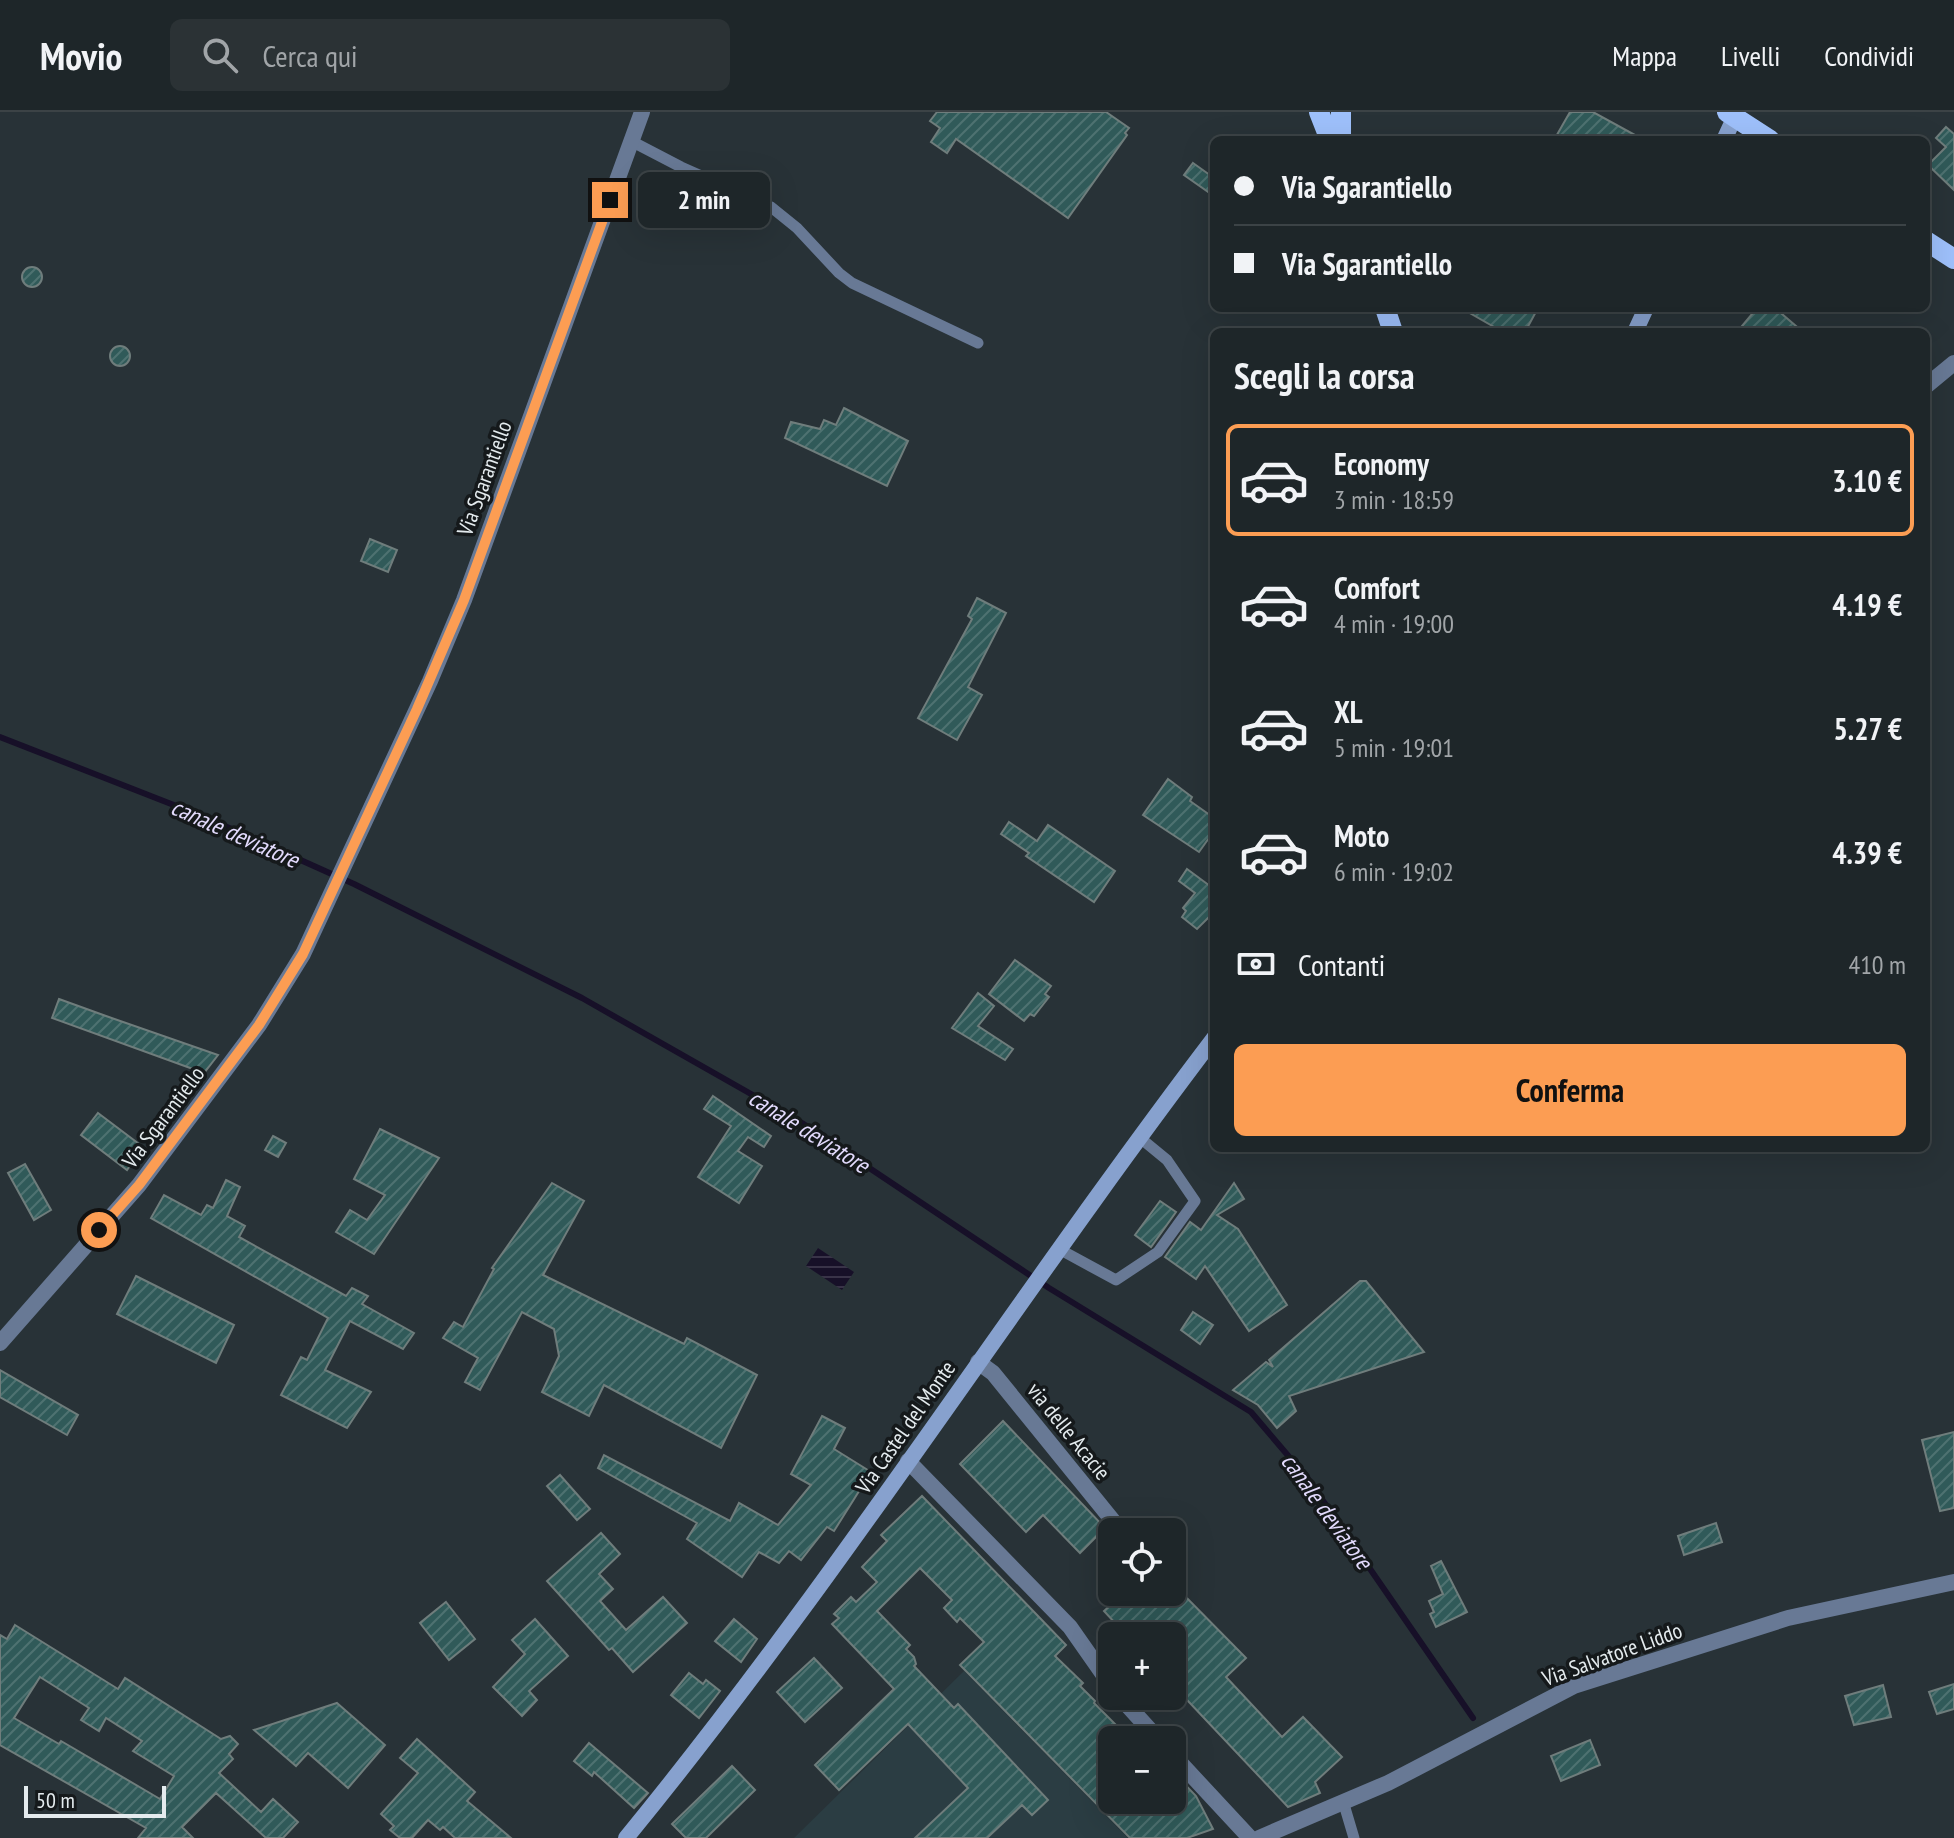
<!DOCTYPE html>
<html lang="it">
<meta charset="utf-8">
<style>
body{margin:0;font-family:"PT Sans Narrow",sans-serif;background:#2b3235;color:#f1f3f6;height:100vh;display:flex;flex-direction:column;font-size:30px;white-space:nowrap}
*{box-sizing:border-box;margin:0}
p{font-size:26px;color:#a1a5a8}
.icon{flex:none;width:44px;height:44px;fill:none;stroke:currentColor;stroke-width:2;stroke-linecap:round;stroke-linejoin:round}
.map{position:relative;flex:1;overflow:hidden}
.panel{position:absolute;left:1210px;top:216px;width:720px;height:824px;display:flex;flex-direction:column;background:#1e2629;border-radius:12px;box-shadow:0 8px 32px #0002,0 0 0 2px #3c4346}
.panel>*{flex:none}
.banner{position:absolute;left:1210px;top:24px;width:720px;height:176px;border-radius:12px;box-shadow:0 8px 32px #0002,0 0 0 2px #3c4346;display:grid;align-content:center;height:176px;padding:0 24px;background:#1e2629}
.tools{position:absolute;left:1098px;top:1406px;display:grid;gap:16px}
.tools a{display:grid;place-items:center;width:88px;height:88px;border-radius:12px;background:#1e2629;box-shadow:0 8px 32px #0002,0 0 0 2px #3c4346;font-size:40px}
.scale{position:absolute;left:24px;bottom:20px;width:142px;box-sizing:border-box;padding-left:8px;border:4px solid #e4ebee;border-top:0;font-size:22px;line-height:28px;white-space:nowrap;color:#e4ebee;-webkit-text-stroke:6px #15191b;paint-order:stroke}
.end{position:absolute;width:36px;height:36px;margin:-18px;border:10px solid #fc9d53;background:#111;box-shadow:0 0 0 4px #111}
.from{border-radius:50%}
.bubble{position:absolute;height:56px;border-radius:12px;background:#1e2629;box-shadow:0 8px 32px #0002,0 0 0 2px #3c4346;font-size:26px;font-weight:700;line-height:56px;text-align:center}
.banner b{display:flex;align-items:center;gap:28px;height:76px;font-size:30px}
.banner b+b{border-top:2px solid #3c4346}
.banner i{width:20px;height:20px;background:#f1f3f6}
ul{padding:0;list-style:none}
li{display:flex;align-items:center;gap:24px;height:112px;margin:0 16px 12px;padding:0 8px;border:4px solid transparent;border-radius:12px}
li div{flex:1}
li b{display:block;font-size:30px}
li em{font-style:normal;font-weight:700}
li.current{border-color:#fc9d53}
li>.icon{width:72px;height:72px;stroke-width:1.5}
h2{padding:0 24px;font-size:36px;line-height:96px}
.pay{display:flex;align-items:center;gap:20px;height:88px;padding:0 24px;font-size:30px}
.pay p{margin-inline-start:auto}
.cta{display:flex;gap:16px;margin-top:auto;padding:16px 24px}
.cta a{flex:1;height:92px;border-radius:12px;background:#fc9d53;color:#111;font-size:32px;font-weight:700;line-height:92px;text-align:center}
header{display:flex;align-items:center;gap:48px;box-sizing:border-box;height:112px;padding:0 40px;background:#1e2629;border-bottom:2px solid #3c4346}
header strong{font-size:38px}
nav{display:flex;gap:44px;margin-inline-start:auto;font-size:28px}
.search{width:560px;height:72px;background:#2b3235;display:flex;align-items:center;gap:20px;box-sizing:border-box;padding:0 28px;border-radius:12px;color:#a1a5a8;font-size:30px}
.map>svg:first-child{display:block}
.built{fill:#2b3d43}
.water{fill:url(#water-rules)}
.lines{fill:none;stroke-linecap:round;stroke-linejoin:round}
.stream{stroke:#171028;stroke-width:6}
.building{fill:url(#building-hatch);stroke:#6f7d7c;stroke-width:2;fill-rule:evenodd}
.service{stroke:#687995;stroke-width:11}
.minor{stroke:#687995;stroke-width:16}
.tertiary{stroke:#687995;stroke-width:16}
.secondary{stroke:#87a1ce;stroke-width:16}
.primary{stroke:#9ec0fb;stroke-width:20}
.primary-bridge{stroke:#9ec0fb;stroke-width:20}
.route{stroke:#fc9d53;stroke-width:10}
.labels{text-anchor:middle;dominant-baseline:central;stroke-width:7;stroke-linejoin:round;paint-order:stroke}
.street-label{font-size:22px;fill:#e4ebee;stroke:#15191b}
.water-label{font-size:24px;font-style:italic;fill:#e3dbfd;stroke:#15191b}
</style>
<header>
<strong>Movio</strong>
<div class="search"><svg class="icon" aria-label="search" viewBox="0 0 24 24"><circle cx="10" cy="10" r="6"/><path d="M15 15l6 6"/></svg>Cerca qui</div>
<nav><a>Mappa</a><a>Livelli</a><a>Condividi</a></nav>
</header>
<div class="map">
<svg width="1954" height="1726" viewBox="0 0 1954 1726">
<defs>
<pattern id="water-rules" width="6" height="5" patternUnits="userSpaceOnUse" patternTransform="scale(2)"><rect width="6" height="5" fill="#171028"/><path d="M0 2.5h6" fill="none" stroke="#393348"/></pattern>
<pattern id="building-hatch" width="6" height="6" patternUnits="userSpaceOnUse" patternTransform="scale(2)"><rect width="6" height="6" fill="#305a59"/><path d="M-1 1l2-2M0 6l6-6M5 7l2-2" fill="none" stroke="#4e7271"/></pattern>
</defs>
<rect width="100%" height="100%" fill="#283237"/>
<polygon class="built" points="964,1559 1128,1726 794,1726"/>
<polygon class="water" points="818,1136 854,1160 842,1178 806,1154"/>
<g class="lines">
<polyline class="stream" points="0,625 207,706 354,772 582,886 802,1011 1049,1176 1251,1300 1308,1367 1473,1606"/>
</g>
<g class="building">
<polygon points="937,0 1106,0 1129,16 1125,21 1127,23 1068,106 956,27 947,41 931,30 940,16 930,9"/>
<polygon points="1570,0 1593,0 1644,28 1554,28"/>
<polygon points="1946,15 1954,22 1954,78 1928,53 1946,35 1936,26"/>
<polygon points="1193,51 1214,66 1214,84 1184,63"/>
<circle cx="32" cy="165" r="10"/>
<polygon points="1461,196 1538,196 1525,220 1503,220"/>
<polygon points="1757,196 1775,196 1803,220 1737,220"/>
<circle cx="120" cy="244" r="10"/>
<polygon points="844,296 908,329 887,374 785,326 791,310 820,317 824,308 836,313"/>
<polygon points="370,427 397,438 388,460 361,449"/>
<polygon points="977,486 1006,501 968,575 982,583 957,628 918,606 972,507 968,504"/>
<polygon points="1168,667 1192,685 1190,689 1214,706 1214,719 1199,740 1143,703"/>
<polygon points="1009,710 1037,729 1048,713 1115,759 1094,790 1026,744 1029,741 1001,722"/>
<polygon points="1187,757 1214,777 1214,800 1197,817 1182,805 1186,799 1183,796 1195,781 1179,769"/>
<polygon points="1015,848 1051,874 1045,882 1049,885 1034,904 1030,902 1024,909 989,882"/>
<polygon points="978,881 994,894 978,914 1013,937 1005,948 952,916"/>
<polygon points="59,887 106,904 218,943 204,961 52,906"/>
<polygon points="713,984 771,1024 764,1035 748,1025 738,1039 762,1054 739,1091 698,1065 731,1014 704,997"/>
<polygon points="98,1001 143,1035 127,1058 81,1023"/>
<polygon points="380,1017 439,1046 374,1142 336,1120 350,1098 367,1108 385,1083 354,1067"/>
<polygon points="273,1024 286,1031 278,1045 265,1038"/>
<polygon points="25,1052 51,1098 34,1108 8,1061"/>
<polygon points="226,1068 240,1075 227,1104 245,1114 239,1125 346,1184 352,1176 368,1184 362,1192 414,1221 403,1237 350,1209 325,1258 371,1280 347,1316 281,1283 301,1245 307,1248 328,1206 151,1106 164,1083 201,1103 207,1093 213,1096"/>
<polygon points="552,1071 584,1089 543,1163 684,1232 687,1226 757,1263 721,1336 604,1273 589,1304 542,1280 559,1244 554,1217 522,1200 480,1278 465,1270 478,1246 443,1226 454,1210 463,1215 494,1157 492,1156"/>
<polygon points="1234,1071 1244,1087 1217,1103 1238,1117 1287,1193 1249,1219 1205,1154 1196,1167 1165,1145 1190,1110 1201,1118"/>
<polygon points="1160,1089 1176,1100 1151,1135 1135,1123"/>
<polygon points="136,1164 234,1213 216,1251 117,1202"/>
<polygon points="1360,1169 1366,1169 1424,1240 1289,1284 1296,1299 1277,1316 1258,1293 1233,1278 1266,1250 1273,1255 1269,1248"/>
<polygon points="1193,1200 1213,1213 1200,1232 1181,1218"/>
<polygon points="0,1258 78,1303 67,1323 0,1285"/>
<polygon points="822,1304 845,1316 834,1337 871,1360 834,1419 827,1415 801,1448 789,1439 779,1451 759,1440 742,1465 687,1427 697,1411 598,1356 604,1343 730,1409 739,1391 778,1413 811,1373 791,1362"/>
<polygon points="1003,1309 1105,1416 1080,1441 1043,1403 1026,1420 960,1352"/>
<polygon points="1954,1320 1954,1396 1940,1399 1922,1328"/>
<polygon points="560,1363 590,1397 577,1408 547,1374"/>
<polygon points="922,1384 1066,1533 1055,1544 1083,1571 1080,1574 1095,1589 1094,1591 1131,1628 1112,1628 1112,1688 1172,1688 1172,1659 1196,1684 1213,1717 1187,1726 1130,1726 960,1553 984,1530 960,1506 957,1510 944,1496 952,1488 920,1456 877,1499 910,1533 906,1537 914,1545 916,1552 914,1554 954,1596 958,1592 1048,1688 1032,1703 1022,1693 987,1726 915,1726 968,1676 908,1612 839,1678 815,1653 894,1577 832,1512 839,1506 834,1502 851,1485 856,1490 877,1470 862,1455 887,1429 881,1423"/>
<polygon points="1716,1411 1722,1430 1684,1443 1678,1424"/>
<polygon points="601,1421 620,1442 599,1462 613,1477 600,1489 626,1518 663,1485 687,1511 633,1560 612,1536 609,1538 547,1469"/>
<polygon points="1441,1449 1467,1500 1436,1515 1430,1502 1434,1500 1429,1489 1443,1482 1431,1454"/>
<polygon points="1174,1473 1246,1546 1226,1565 1282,1625 1303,1605 1342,1645 1315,1670 1320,1681 1288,1695 1172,1572 1172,1524 1127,1524 1104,1499 1125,1480 1146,1480 1155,1490 1166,1480 1172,1480"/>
<polygon points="446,1490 475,1527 449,1548 420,1511"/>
<polygon points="535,1507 568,1544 529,1579 537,1588 522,1604 493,1575 525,1542 512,1528"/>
<polygon points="734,1507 757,1527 741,1550 715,1529"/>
<path d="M 15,1513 L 118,1577 L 125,1566 L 221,1627 L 230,1624 L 238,1632 L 229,1642 L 233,1647 L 219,1661 L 261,1700 L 273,1687 L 298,1710 L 283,1726 L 266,1726 L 216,1681 L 182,1715 L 193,1726 L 138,1726 L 146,1716 L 0,1633 L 0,1523 L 7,1527 ZM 40,1565 L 89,1596 L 81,1608 L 99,1619 L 106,1606 L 142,1629 L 133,1639 L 174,1664 L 160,1687 L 61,1629 L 59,1632 L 14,1606 Z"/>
<polygon points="814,1546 842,1576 805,1610 777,1580"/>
<polygon points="689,1561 703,1572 706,1568 720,1579 699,1606 671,1583"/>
<polygon points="1954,1572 1954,1597 1937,1602 1929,1580"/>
<polygon points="1883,1573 1891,1605 1854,1613 1845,1584"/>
<polygon points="337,1591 385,1633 348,1676 308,1641 296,1654 254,1618"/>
<polygon points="417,1627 475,1680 467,1689 511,1726 455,1726 443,1715 440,1718 428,1708 412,1726 400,1726 390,1718 394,1714 381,1702 418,1661 400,1646"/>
<polygon points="1590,1628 1600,1653 1561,1669 1551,1644"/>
<polygon points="589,1631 648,1681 634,1696 594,1660 592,1664 574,1649"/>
<polygon points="732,1654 755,1678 706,1726 686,1726 672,1712"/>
</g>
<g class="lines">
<g class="service">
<polyline points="631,29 681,55 771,95 797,116 839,161 852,171 978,231"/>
<polyline points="1059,1137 1116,1168 1158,1140 1195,1089 1167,1048 1139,1025"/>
<polyline points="1343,1689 1354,1726"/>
</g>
<g class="minor">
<polyline points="0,1231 139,1073 259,913 303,842 430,569 464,488 642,0"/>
<polyline points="978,1250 993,1261 1122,1420"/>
<polyline points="908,1349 1070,1515 1112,1575"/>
<polyline points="1119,1584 1159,1628"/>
<polyline points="1172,1642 1250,1726"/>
<polyline points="1259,1726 1388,1671 1574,1574 1788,1506 1954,1470"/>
</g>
<polyline class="tertiary" points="1926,274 1954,251"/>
<g class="secondary">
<polyline points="1724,28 1737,0"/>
<polyline points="1635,220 1646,196"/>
<path d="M 626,1726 C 836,1470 1014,1189 1214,926"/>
</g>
<g class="primary">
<polyline points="1319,0 1330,28"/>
<polyline points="1341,0 1341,28"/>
<polyline points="1926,129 1954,147"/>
<polyline points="1385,196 1393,220"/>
</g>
<polyline class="primary-bridge" points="1727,0 1770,28"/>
</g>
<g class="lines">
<polyline class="route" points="99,1118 139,1073 259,913 303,842 417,597 464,488 610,88"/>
</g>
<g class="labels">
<g class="street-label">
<text transform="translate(484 366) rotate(-70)">Via Sgarantiello</text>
<text transform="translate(163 1005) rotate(-53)">Via Sgarantiello</text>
<text transform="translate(905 1315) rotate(-55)">Via Castel del Monte</text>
<text transform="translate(1069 1319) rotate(51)">via delle Acacie</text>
<text transform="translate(1612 1542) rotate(-20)">Via Salvatore Liddo</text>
</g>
<g class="water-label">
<text transform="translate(235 721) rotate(24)">canale deviatore</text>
<text transform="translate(809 1019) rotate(32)">canale deviatore</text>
<text transform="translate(1327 1399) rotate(54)">canale deviatore</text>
</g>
</g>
</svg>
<div class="tools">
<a><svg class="icon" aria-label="locate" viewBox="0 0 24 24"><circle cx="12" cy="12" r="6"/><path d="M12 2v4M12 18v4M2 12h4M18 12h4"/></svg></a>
<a>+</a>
<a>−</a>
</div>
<div class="scale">50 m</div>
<i class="end from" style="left:99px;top:1118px"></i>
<i class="end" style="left:610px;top:88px"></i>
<div class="bubble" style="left:638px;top:60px;width:132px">2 min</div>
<div class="banner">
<b><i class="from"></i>Via Sgarantiello</b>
<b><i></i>Via Sgarantiello</b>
</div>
<section class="panel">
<h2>Scegli la corsa</h2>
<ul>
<li class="current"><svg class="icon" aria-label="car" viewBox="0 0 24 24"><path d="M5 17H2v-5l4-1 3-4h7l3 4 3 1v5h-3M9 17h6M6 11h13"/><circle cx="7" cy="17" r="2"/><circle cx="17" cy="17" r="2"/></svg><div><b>Economy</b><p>3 min · 18:59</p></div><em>3.10 €</em></li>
<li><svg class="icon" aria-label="car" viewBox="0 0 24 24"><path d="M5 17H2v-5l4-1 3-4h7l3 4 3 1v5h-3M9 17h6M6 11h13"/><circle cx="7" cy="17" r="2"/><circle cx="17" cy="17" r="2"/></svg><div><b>Comfort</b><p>4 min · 19:00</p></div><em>4.19 €</em></li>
<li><svg class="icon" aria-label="car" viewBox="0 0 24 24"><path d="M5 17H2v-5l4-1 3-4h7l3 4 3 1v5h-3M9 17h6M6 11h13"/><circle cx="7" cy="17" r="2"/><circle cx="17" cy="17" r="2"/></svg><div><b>XL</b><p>5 min · 19:01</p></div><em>5.27 €</em></li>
<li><svg class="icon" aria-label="car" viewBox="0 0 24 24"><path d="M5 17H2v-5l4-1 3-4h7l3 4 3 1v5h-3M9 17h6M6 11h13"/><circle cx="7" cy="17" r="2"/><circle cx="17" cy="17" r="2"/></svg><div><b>Moto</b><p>6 min · 19:02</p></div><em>4.39 €</em></li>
</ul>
<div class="pay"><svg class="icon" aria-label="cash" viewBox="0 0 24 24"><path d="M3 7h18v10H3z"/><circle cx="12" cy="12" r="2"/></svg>Contanti<p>410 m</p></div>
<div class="cta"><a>Conferma</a></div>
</section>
</div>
